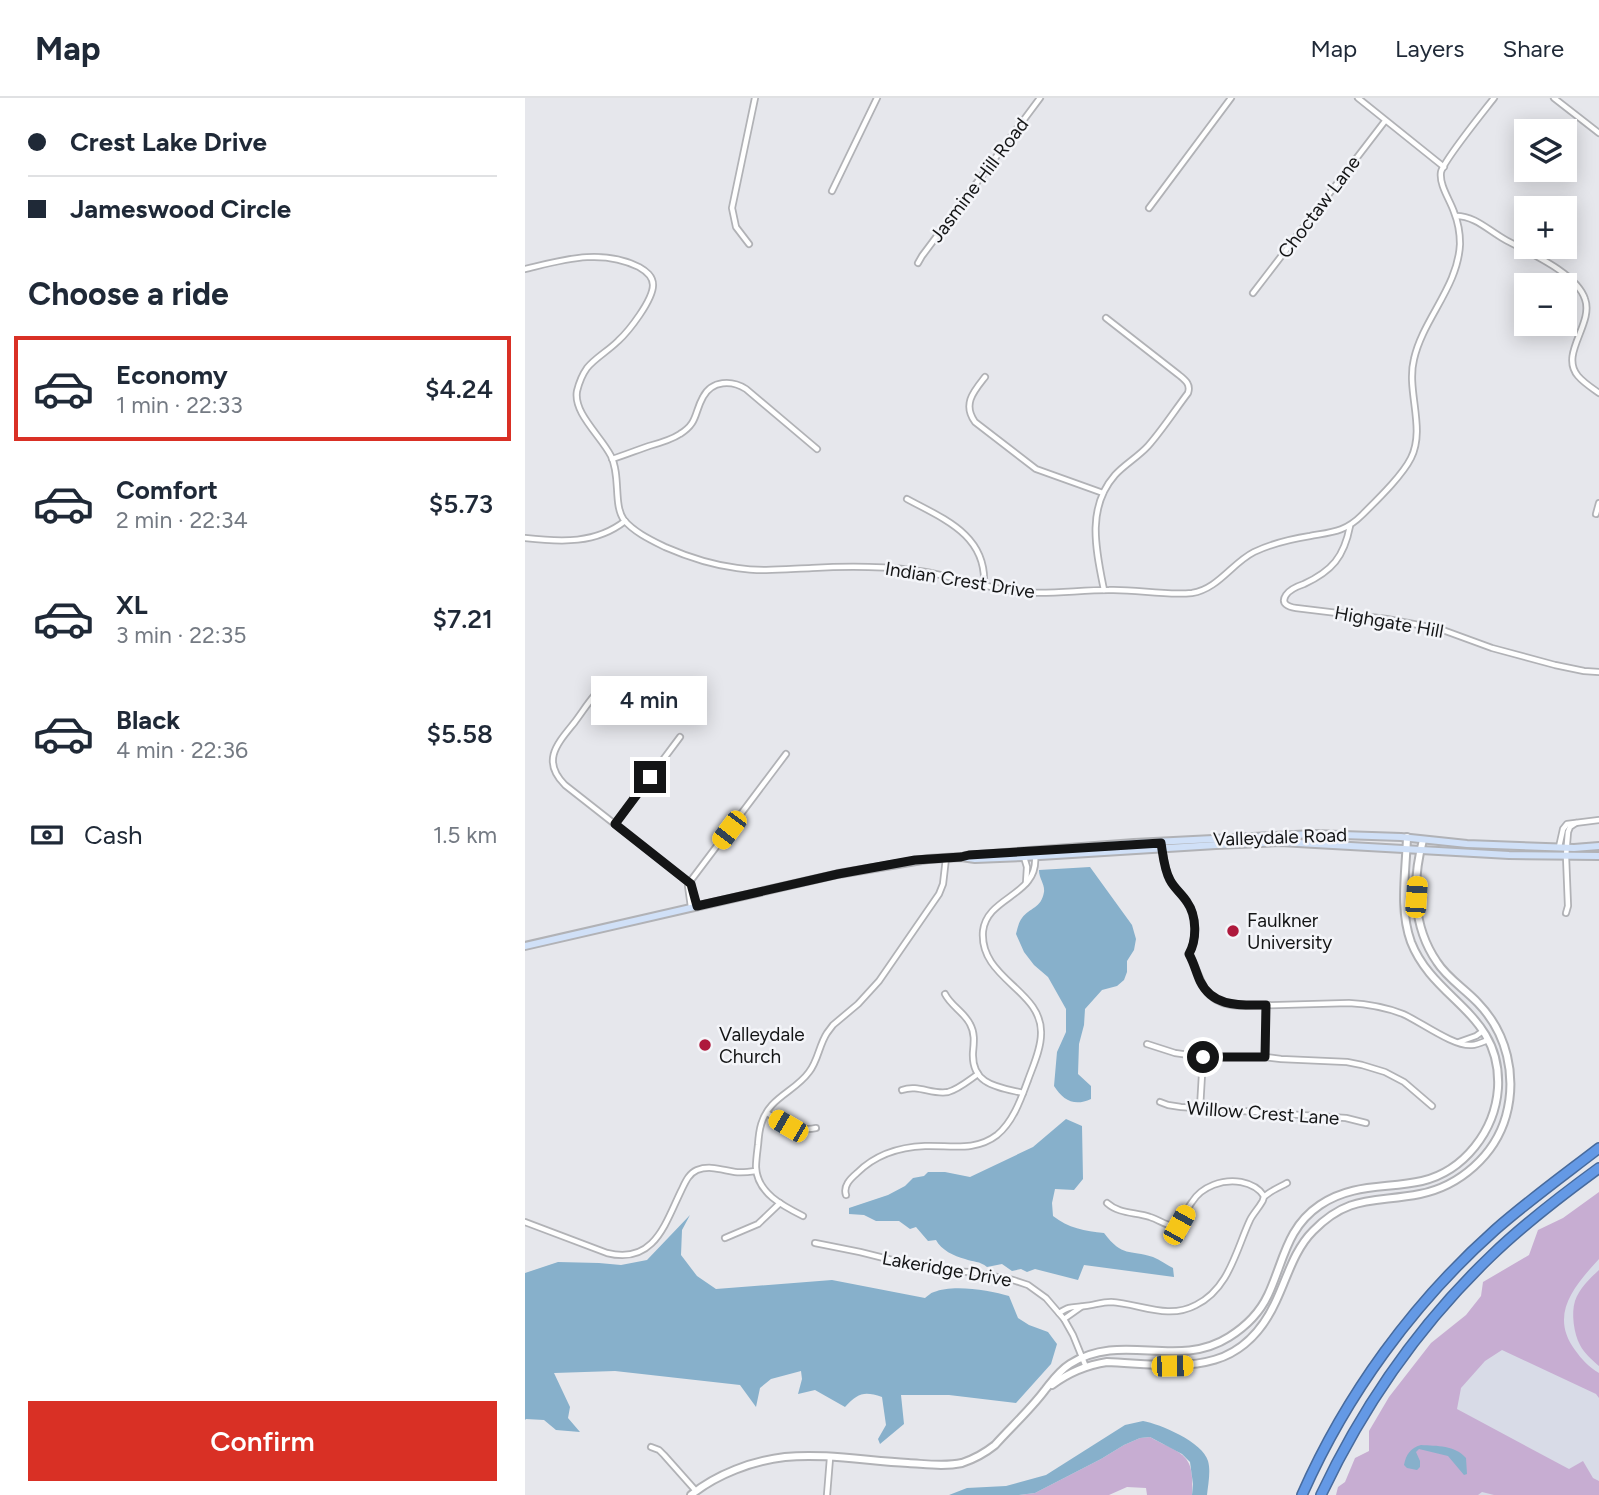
<!DOCTYPE html>
<meta charset="utf-8">
<style>
body{margin:0;font-family:Figtree,sans-serif;background:#f2f2f3;color:#1f2937;height:100vh;display:flex;flex-direction:column;font-size:26px;white-space:nowrap}
*{box-sizing:border-box;margin:0}
p{font-size:23px;color:#747a83}
.icon{flex:none;width:38px;height:38px;fill:none;stroke:currentColor;stroke-width:2;stroke-linecap:round;stroke-linejoin:round}
.map{position:relative;flex:1;overflow:hidden}
.drawer{display:flex;flex-direction:column;background:#fff;width:525px}
.drawer>*{flex:none}
.hud{display:grid;align-content:center;height:154px;padding:0 28px;background:#fff}
.fabs{position:absolute;left:989px;top:21px;display:grid;gap:14px}
.fabs a{display:grid;place-items:center;width:63px;height:63px;border-radius:0px;background:#fff;box-shadow:0 4px 18px #0003;font-size:35px}
.end{position:absolute;width:32px;height:32px;margin:-16px;border:9px solid #141516;background:#fff;box-shadow:0 0 0 4px #fff}
.from{border-radius:50%}
.bubble{position:absolute;height:49px;border-radius:0px;background:#fff;box-shadow:0 4px 18px #0003;font-size:23px;font-weight:600;line-height:49px;text-align:center}
.car{position:absolute;width:21px;height:42px;margin:-21px -10px;border-radius:9px;box-shadow:0 0 5px 2px #0007;background:linear-gradient(#f5c518 24%,#345 0 40%,#f5c518 0 76%,#345 0 86%,#f5c518 0)}
.hud b{display:flex;align-items:center;gap:24px;height:66px;font-size:26px}
.hud b+b{border-top:2px solid #e0e1e3}
.hud i{width:18px;height:18px;background:#1f2937}
ul{padding:0;list-style:none}
li{display:flex;align-items:center;gap:21px;height:105px;margin:0 14px 10px;padding:0 14px;border:4px solid transparent;border-radius:0px}
li div{flex:1}
li b{display:block;font-size:26px}
li em{font-style:normal;font-weight:600}
li.selected{border-color:#d93025}
li>.icon{width:63px;height:63px;stroke-width:1.5}
h2{padding:0 28px;font-size:32px;line-height:84px}
.pay{display:flex;align-items:center;gap:18px;height:77px;padding:0 28px;font-size:26px}
.pay p{margin-inline-start:auto}
.primary-button{display:flex;gap:14px;margin-top:auto;padding:14px 28px}
.primary-button a{flex:1;height:80px;border-radius:0px;background:#d93025;color:#fff;font-size:28px;font-weight:600;line-height:80px;text-align:center}
header{display:flex;align-items:center;gap:42px;box-sizing:border-box;height:98px;padding:0 35px;background:#fff;border-bottom:2px solid #e0e1e3}
header strong{font-size:33px}
nav{display:flex;gap:38px;margin-inline-start:auto;font-size:24px}
main{display:flex;flex:1;min-height:0}
.map>svg:first-child{display:block}
.built{fill:#d8dbe7}
.forest{fill:#c7add2}
.water{fill:#87b0cb}
.lines{fill:none;stroke-linecap:round;stroke-linejoin:round}
.minor-casing{stroke:#b1b2b6;stroke-width:8}
.tertiary-casing{stroke:#b1b2b6;stroke-width:10}
.secondary-casing{stroke:#b1b2b6;stroke-width:10}
.motorway-casing{stroke:#486b9d;stroke-width:12}
.minor{stroke:#fff;stroke-width:4.5}
.tertiary{stroke:#fff;stroke-width:6}
.secondary{stroke:#d0e0f7;stroke-width:6}
.motorway{stroke:#6499e5;stroke-width:9}
.route{stroke:#141516;stroke-width:9}
.poi-dot{fill:#ae193c;stroke:#f4f5f9;stroke-width:2.5}
.labels{text-anchor:middle;dominant-baseline:central;stroke-width:5;stroke-linejoin:round;paint-order:stroke}
.street-label{font-size:19px;fill:#141516;stroke:#f4f5f9}
.poi-label{font-size:19px;fill:#141516;stroke:#f4f5f9;text-anchor:start}
</style>
<header>
<strong>Map</strong>
<nav><a>Map</a><a>Layers</a><a>Share</a></nav>
</header>
<main>
<section class="drawer">
<div class="hud">
<b><i class="from"></i>Crest Lake Drive</b>
<b><i></i>Jameswood Circle</b>
</div>
<h2>Choose a ride</h2>
<ul>
<li class="selected"><svg class="icon" aria-label="car" viewBox="0 0 24 24"><path d="M5 17H2v-5l4-1 3-4h7l3 4 3 1v5h-3M9 17h6M6 11h13"/><circle cx="7" cy="17" r="2"/><circle cx="17" cy="17" r="2"/></svg><div><b>Economy</b><p>1 min · 22:33</p></div><em>$4.24</em></li>
<li><svg class="icon" aria-label="car" viewBox="0 0 24 24"><path d="M5 17H2v-5l4-1 3-4h7l3 4 3 1v5h-3M9 17h6M6 11h13"/><circle cx="7" cy="17" r="2"/><circle cx="17" cy="17" r="2"/></svg><div><b>Comfort</b><p>2 min · 22:34</p></div><em>$5.73</em></li>
<li><svg class="icon" aria-label="car" viewBox="0 0 24 24"><path d="M5 17H2v-5l4-1 3-4h7l3 4 3 1v5h-3M9 17h6M6 11h13"/><circle cx="7" cy="17" r="2"/><circle cx="17" cy="17" r="2"/></svg><div><b>XL</b><p>3 min · 22:35</p></div><em>$7.21</em></li>
<li><svg class="icon" aria-label="car" viewBox="0 0 24 24"><path d="M5 17H2v-5l4-1 3-4h7l3 4 3 1v5h-3M9 17h6M6 11h13"/><circle cx="7" cy="17" r="2"/><circle cx="17" cy="17" r="2"/></svg><div><b>Black</b><p>4 min · 22:36</p></div><em>$5.58</em></li>
</ul>
<div class="pay"><svg class="icon" aria-label="cash" viewBox="0 0 24 24"><path d="M3 7h18v10H3z"/><circle cx="12" cy="12" r="2"/></svg>Cash<p>1.5 km</p></div>
<div class="primary-button"><a>Confirm</a></div>
</section>
<div class="map">
<svg width="1074" height="1397" viewBox="0 0 1074 1397">
<rect width="100%" height="100%" fill="#e6e7ec"/>
<polygon class="built" points="1074,1129 1074,1397 870,1397 890,1339"/>
<g class="forest">
<path d="M 1074,1094 L 1074,1161 C 1049,1188 1024,1217 1050,1252 C 1057,1262 1064,1269 1074,1275 L 1074,1300 L 1071,1296 L 977,1252 L 960,1263 L 936,1290 L 932,1311 L 1044,1371 L 1058,1363 L 1068,1380 L 1074,1383 L 1074,1397 L 969,1397 L 957,1394 L 953,1397 L 811,1397 L 813,1389 L 820,1384 L 830,1360 L 844,1353 L 844,1333 L 864,1299 L 906,1245 L 941,1217 L 956,1198 L 958,1184 L 1004,1157 L 1013,1132 L 1038,1120 Z"/>
<path d="M 1074,1172 L 1074,1268 C 1067,1262 1059,1255 1055,1247 C 1049,1236 1046,1215 1050,1203 C 1054,1191 1065,1180 1074,1172 Z"/>
<path d="M 625,1339 C 657,1357 670,1354 667,1397 L 622,1397 L 621,1390 L 602,1389 L 584,1397 L 494,1397 L 510,1395 L 576,1361 L 599,1347 L 615,1340 Z"/>
</g>
<g class="water">
<path d="M 565,769 L 607,827 L 611,841 L 609,852 L 602,863 L 602,874 L 599,882 L 592,888 L 577,892 L 560,911 L 559,927 L 554,946 L 553,976 L 566,988 L 566,1001 C 549,1009 538,1002 529,988 L 532,954 L 541,934 L 541,911 L 523,879 L 509,867 L 499,854 L 491,836 C 492,832 494,823 497,820 C 505,809 516,811 519,794 C 520,786 514,781 514,772 Z"/>
<path d="M 541,1021 L 557,1028 L 558,1081 L 549,1092 L 530,1091 L 527,1105 L 528,1118 C 543,1130 560,1133 579,1135 C 598,1160 604,1151 628,1159 C 635,1162 642,1167 648,1170 L 649,1179 L 559,1167 L 553,1182 L 510,1171 L 502,1174 L 496,1171 L 487,1173 L 477,1166 L 462,1169 C 455,1163 448,1164 440,1161 C 429,1158 416,1152 411,1142 L 403,1143 L 391,1129 L 385,1131 L 374,1123 L 351,1123 L 339,1117 L 324,1116 L 324,1110 L 363,1097 L 380,1088 L 388,1080 L 399,1078 L 403,1074 L 420,1074 L 445,1079 L 508,1049 Z"/>
<path d="M 165,1117 L 157,1132 L 156,1157 L 172,1178 L 191,1191 L 307,1182 L 400,1200 C 403,1198 405,1195 409,1194 C 427,1186 466,1192 484,1198 L 493,1220 L 504,1227 L 523,1234 L 532,1246 L 526,1266 L 491,1305 L 424,1297 L 376,1297 L 379,1326 L 355,1346 L 353,1341 L 361,1327 L 357,1299 C 339,1293 333,1295 320,1309 L 290,1292 L 273,1296 L 277,1281 L 276,1273 L 246,1281 L 235,1290 L 231,1309 L 215,1287 L 90,1273 L 29,1275 L 45,1309 L 43,1320 L 55,1334 L 31,1332 L 19,1322 L 1,1321 L 0,1322 L 0,1175 L 33,1164 L 74,1165 L 96,1167 L 122,1162 Z"/>
<path d="M 618,1323 C 635,1326 678,1344 683,1363 C 686,1373 683,1387 682,1397 L 667,1397 L 668,1386 L 665,1364 L 657,1356 L 625,1339 L 615,1340 L 599,1347 L 576,1361 L 510,1395 L 494,1397 L 424,1397 L 442,1390 L 481,1388 L 521,1377 L 600,1327 Z"/>
<path d="M 896,1347 C 912,1348 930,1347 941,1360 L 942,1376 L 939,1377 L 923,1358 L 894,1351 L 891,1354 L 895,1363 L 895,1369 L 892,1372 L 882,1370 L 879,1367 C 881,1357 885,1350 896,1347 Z"/>
</g>
<g class="lines">
<defs>
<g id="minor">
<polyline points="833,0 919,69"/>
<polyline points="1029,0 1074,35"/>
<polyline points="307,93 352,0"/>
<polyline points="624,110 706,0"/>
<path d="M 931,118 C 950,118 963,132 979,141 C 1002,154 1051,174 1060,201 C 1069,226 1034,256 1053,278 C 1059,285 1067,290 1074,295"/>
<polyline points="224,146 211,129 207,110 230,0"/>
<polyline points="393,165 397,158 515,0"/>
<path d="M 0,171 C 38,162 76,150 114,169 C 121,173 128,178 128,187 C 128,202 104,233 93,243 C 83,253 70,260 62,270 C 57,277 54,285 52,293 C 48,315 76,338 86,358 C 96,378 88,407 99,422 C 109,434 126,442 140,449 C 163,459 188,467 212,470 C 237,474 262,471 287,470 C 320,468 354,468 387,472 C 423,476 457,489 493,494 C 524,497 553,492 584,492 C 611,491 640,498 667,495 C 693,491 707,465 729,454 C 746,446 766,441 785,438 C 807,434 820,434 837,417 C 852,402 877,378 886,360 C 901,330 881,293 889,261 C 898,221 933,189 935,146 C 935,135 933,124 929,114 C 925,102 914,87 916,74 C 919,62 959,13 969,0"/>
<polyline points="728,195 860,23"/>
<path d="M 460,279 C 449,293 437,306 450,324 L 511,371 L 578,395"/>
<path d="M 87,361 C 100,357 112,352 124,348 C 135,345 146,342 155,336 C 173,325 169,315 178,299 C 187,282 207,282 221,291 L 292,351"/>
<path d="M 382,401 C 419,421 462,437 459,487"/>
<polyline points="1071,416 1074,405"/>
<path d="M 825,428 C 819,459 807,473 779,486 C 773,488 765,491 761,497 C 755,506 764,509 771,510 L 862,521 L 915,531 L 967,550 L 1030,567 L 1059,573 L 1074,574"/>
<path d="M 0,440 C 36,444 71,446 100,423"/>
<path d="M 579,492 C 571,452 561,410 590,377 C 600,366 613,359 623,348 C 638,331 650,312 663,295 C 666,286 660,282 654,277 L 581,220"/>
<path d="M 69,598 C 62,606 56,616 49,625 C 32,646 16,663 40,687 L 166,786 L 172,808"/>
<polyline points="90,726 155,639"/>
<path d="M 637,749 C 639,760 640,772 645,782 C 649,790 657,796 662,803 C 672,818 672,842 664,856 C 679,882 675,906 715,908 L 824,905 C 843,906 860,909 878,916 C 896,924 929,949 947,947 C 952,947 958,944 963,942"/>
<polyline points="1034,749 1038,731 1042,726 1074,722"/>
<polyline points="499,759 502,769 501,785"/>
<polyline points="164,785 261,656"/>
<polyline points="164,785 163,788 166,809"/>
<polyline points="1041,815 1043,808 1041,758 1043,734 1045,729 1051,725"/>
<path d="M 420,896 C 426,908 439,914 445,926 C 450,935 449,944 448,954 C 446,987 473,989 498,995"/>
<polyline points="934,944 951,938 958,933"/>
<polyline points="622,946 650,955 678,959 740,959 756,961 822,964 837,967 860,974 879,984 907,1008"/>
<polyline points="740,959 741,908"/>
<path d="M 377,992 C 393,986 407,997 423,994 C 434,991 444,982 453,976"/>
<polyline points="635,1004 643,1007 656,1009 821,1020 841,1025"/>
<polyline points="675,1010 678,959"/>
<path d="M 242,1015 C 257,1025 273,1034 291,1030"/>
<path d="M 321,1097 C 318,1088 325,1081 332,1075 C 350,1057 374,1049 400,1048 C 425,1047 450,1054 472,1037 C 488,1024 496,1001 503,982 C 508,968 516,951 516,936 C 518,892 454,881 458,833 C 462,798 514,798 510,758"/>
<path d="M 582,1105 C 594,1116 611,1114 625,1119 C 635,1122 642,1129 652,1128"/>
<path d="M 278,1118 C 258,1108 232,1095 231,1069 C 231,1062 232,1055 233,1047 C 234,1032 236,1019 247,1007 C 258,995 274,988 284,974 C 293,963 294,947 302,935 L 308,927 L 333,906 L 354,883 L 414,796 L 418,786 L 421,760"/>
<path d="M 0,1124 L 82,1155 C 129,1167 140,1126 156,1093 C 160,1085 163,1076 172,1072 C 185,1067 197,1072 210,1074 C 217,1075 224,1074 231,1073"/>
<path d="M 652,1128 C 658,1121 661,1112 667,1104 C 677,1088 698,1081 716,1084 C 726,1086 734,1090 739,1098"/>
<polyline points="652,1128 657,1137"/>
<polyline points="200,1140 233,1126 255,1105"/>
<polyline points="290,1145 335,1154 395,1169 417,1173 446,1174 488,1182 503,1187 521,1200 539,1221 548,1237 561,1269"/>
<path d="M 534,1215 C 547,1207 547,1210 560,1208 C 569,1207 577,1204 586,1204 C 616,1206 643,1222 671,1207 C 704,1191 711,1152 725,1122 C 728,1116 733,1111 737,1104 C 738,1103 738,1101 739,1099 C 743,1094 755,1089 762,1085"/>
<polyline points="539,1221 556,1209"/>
<polyline points="126,1349 134,1352 139,1357 171,1393"/>
<polyline points="302,1397 305,1360"/>
</g>
<g id="tertiary">
<path d="M 527,1287 C 543,1275 562,1267 582,1264 C 653,1267 715,1282 751,1203 C 762,1180 769,1152 788,1133 C 824,1096 850,1105 895,1096 C 935,1088 970,1057 981,1018 C 992,978 982,935 953,905 C 940,891 922,880 912,864 C 887,828 887,783 898,742"/>
<path d="M 166,1397 C 192,1376 227,1363 260,1359 C 300,1355 343,1363 383,1365 C 401,1366 419,1369 437,1365 C 449,1361 460,1355 470,1347 C 486,1329 505,1312 520,1292 C 528,1282 534,1273 545,1266 C 597,1233 652,1272 704,1239 C 720,1229 735,1214 743,1197 C 759,1163 761,1130 795,1107 C 828,1085 861,1091 897,1083 C 939,1073 970,1033 973,990 C 977,915 909,903 886,844 C 874,811 881,774 882,739"/>
</g>
<g id="secondary">
<polyline points="440,758 609,745 788,736 876,739 942,746 1049,750 1074,748"/>
<polyline points="0,848 313,776 403,761 436,759 450,761 499,759 691,747 755,744 984,757 1074,758"/>
</g>
<g id="motorway">
<path d="M 777,1397 C 821,1297 888,1205 970,1132 C 1003,1103 1039,1077 1074,1050"/>
<path d="M 796,1397 C 838,1308 895,1226 966,1158 C 1000,1125 1037,1097 1074,1070"/>
</g>
</defs>
<use href="#minor" class="minor-casing"/>
<use href="#tertiary" class="tertiary-casing"/>
<use href="#secondary" class="secondary-casing"/>
<use href="#motorway" class="motorway-casing"/>
<use href="#minor" class="minor"/>
<use href="#tertiary" class="tertiary"/>
<use href="#secondary" class="secondary"/>
<use href="#motorway" class="motorway"/>
</g>
<g class="lines">
<path class="route" d="M 125,679 L 90,726 L 166,786 L 172,808 L 313,776 L 390,762 L 436,759 L 444,757 L 636,745 C 638,757 639,771 645,782 C 649,790 657,796 662,804 C 672,818 672,842 664,856 C 669,865 671,874 675,883 C 688,910 716,907 741,907 L 740,959 L 678,959"/>
</g>
<g class="poi-dot">
<circle cx="708" cy="833" r="7"/>
<circle cx="180" cy="947" r="7"/>
</g>
<g class="labels">
<g class="street-label">
<text transform="translate(454 82) rotate(-53)">Jasmine Hill Road</text>
<text transform="translate(794 109) rotate(-53)">Choctaw Lane</text>
<text transform="translate(435 482) rotate(9)">Indian Crest Drive</text>
<text transform="translate(864 524) rotate(10)">Highgate Hill</text>
<text transform="translate(755 739) rotate(-2)">Valleydale Road</text>
<text transform="translate(738 1015) rotate(4)">Willow Crest Lane</text>
<text transform="translate(422 1171) rotate(10)">Lakeridge Drive</text>
</g>
<g class="poi-label">
<text x="722" y="822">Faulkner<tspan x="722" dy="22">University</tspan></text>
<text x="194" y="936">Valleydale<tspan x="194" dy="22">Church</tspan></text>
</g>
</g>
</svg>
<div class="fabs">
<a><svg class="icon" aria-label="layers" viewBox="0 0 24 24"><path d="M12 4l9 5-9 5-9-5zM3 14l9 5 9-5"/></svg></a>
<a>+</a>
<a>−</a>
</div>
<i class="end from" style="left:678px;top:959px"></i>
<i class="end" style="left:125px;top:679px"></i>
<div class="bubble" style="left:66px;top:578px;width:116px">4 min</div>
<i class="car" style="left:204px;top:732px;rotate:217deg"></i>
<i class="car" style="left:891px;top:799px;rotate:4deg"></i>
<i class="car" style="left:263px;top:1028px;rotate:300deg"></i>
<i class="car" style="left:654px;top:1127px;rotate:29deg"></i>
<i class="car" style="left:647px;top:1268px;rotate:89deg"></i>
</div>
</main>
